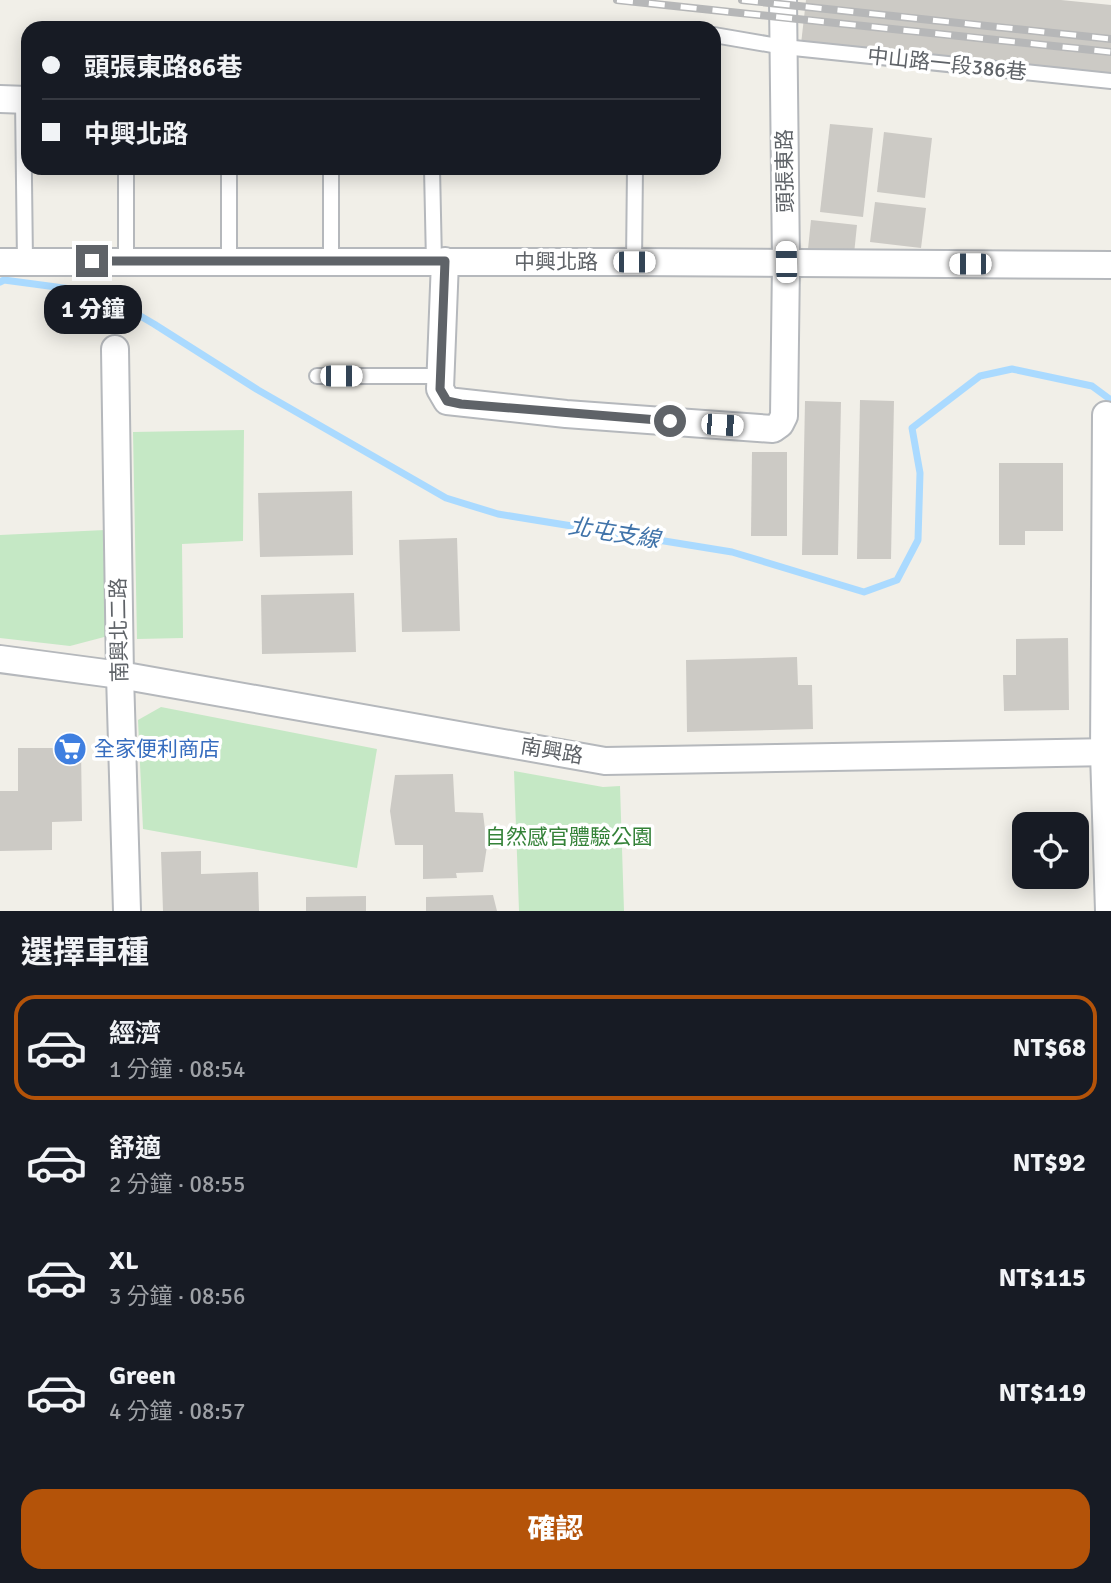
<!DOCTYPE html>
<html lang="zh-TW">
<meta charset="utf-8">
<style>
body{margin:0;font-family:Signika,"Noto Sans TC",sans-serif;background:#20242c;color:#f1f3f6;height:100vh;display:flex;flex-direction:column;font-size:26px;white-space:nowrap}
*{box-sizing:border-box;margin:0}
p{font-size:23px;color:#9ea1a6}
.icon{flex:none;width:38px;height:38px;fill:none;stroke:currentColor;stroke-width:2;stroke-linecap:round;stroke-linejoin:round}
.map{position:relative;height:911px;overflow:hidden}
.drawer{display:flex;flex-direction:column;background:#171b24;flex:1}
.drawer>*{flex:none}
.banner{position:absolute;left:21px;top:21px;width:700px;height:154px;border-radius:21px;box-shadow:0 4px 18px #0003;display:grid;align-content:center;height:154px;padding:0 21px;background:#171b24}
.fabs{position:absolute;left:1012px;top:812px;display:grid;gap:14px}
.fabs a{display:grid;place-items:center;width:77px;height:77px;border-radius:14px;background:#171b24;box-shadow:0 4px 18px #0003;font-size:35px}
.end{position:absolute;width:32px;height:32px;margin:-16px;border:9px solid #5f6368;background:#fff;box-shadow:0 0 0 4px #fff}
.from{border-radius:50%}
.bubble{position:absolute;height:49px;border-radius:21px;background:#171b24;box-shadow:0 4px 18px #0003;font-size:23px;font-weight:800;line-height:49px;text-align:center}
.car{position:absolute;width:21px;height:42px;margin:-21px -10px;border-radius:9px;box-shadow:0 0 5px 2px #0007;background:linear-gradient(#fff 24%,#345 0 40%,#fff 0 76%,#345 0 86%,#fff 0)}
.banner b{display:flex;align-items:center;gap:24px;height:66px;font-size:26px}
.banner b+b{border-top:2px solid #363941}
.banner i{width:18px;height:18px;background:#f1f3f6}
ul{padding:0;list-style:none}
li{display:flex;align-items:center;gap:21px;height:105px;margin:0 14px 10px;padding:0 7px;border:4px solid transparent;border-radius:21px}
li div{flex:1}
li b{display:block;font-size:26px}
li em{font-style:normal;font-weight:800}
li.active{border-color:#b45309}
li>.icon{width:63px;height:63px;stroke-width:1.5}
h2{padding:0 21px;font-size:32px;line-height:84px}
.primary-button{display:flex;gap:14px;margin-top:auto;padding:14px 21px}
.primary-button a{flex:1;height:80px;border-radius:21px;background:#b45309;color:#fff;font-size:28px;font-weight:800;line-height:80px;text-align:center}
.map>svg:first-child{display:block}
.green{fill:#c5e8c5}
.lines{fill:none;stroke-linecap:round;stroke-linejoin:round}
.stream{stroke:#aadaff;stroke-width:7}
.building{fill:#cccac5}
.lane-casing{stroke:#b5b8bc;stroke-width:18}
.street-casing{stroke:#b5b8bc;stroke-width:30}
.lane{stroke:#fff;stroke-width:14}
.street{stroke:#fff;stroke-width:26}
.rail-casing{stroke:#b6b7b8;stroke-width:8}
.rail{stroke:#fff;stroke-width:5;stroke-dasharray:16;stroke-linecap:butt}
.route{stroke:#5f6368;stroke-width:9}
.labels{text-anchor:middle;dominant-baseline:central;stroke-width:7;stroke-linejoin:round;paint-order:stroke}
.street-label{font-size:21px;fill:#5f6368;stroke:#fff}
.shop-label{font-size:21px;fill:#366cbe;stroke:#fff;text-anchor:start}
.park-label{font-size:21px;fill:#348238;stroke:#fff}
.water-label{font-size:23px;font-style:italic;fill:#4174aa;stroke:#fff}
</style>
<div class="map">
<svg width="1111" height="911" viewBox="0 0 1111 911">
<rect width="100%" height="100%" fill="#f1efe8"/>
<g class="green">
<polygon points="244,430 243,541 182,544 183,638 137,639 133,432"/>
<polygon points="105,530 108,636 70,646 0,638 0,535"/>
<polygon points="161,707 377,749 357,868 143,829 138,720"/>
<polygon points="514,771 603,787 620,786 624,911 519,911"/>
</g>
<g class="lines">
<polyline class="stream" points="0,282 4,280 101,293 154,324 258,390 446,498 498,514 732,552 864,592 897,580 918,540 920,473 912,428 980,376 1012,369 1092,386 1111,400"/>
</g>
<g class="building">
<polygon points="806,0 1061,0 1111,5 1111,78 801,44"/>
<polygon points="830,124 873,128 863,217 820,212"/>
<polygon points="884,132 932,138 925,198 877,192"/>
<polygon points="875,202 926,208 921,248 870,242"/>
<polygon points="811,220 857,225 854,254 808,249"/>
<polygon points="860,400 894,401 891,559 857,559"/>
<polygon points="805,401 841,402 838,555 802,555"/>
<polygon points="752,452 787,452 787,536 751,536"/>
<polygon points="999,463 1063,463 1063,531 1025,531 1025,545 999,545"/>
<polygon points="352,491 353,555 260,557 258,493"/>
<polygon points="457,538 460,631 402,632 399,540"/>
<polygon points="354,593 356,652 262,654 261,595"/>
<polygon points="1068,638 1069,710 1004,711 1003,675 1016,675 1016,639"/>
<polygon points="797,657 798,685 812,685 813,729 687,732 686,660"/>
<polygon points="18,748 81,748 82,821 52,822 52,850 0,851 0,791 18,791"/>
<polygon points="453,774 455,812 483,813 487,846 483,872 456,873 457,878 423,879 423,845 395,845 390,811 395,775"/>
<polygon points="201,851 201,874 258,872 259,911 163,911 161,852"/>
<polygon points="493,895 497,911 426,911 426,897"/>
<polygon points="366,896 366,911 306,911 306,897"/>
</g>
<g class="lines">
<defs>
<g id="lane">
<polyline points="714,35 784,47 1111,81"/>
<polyline points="23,100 25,261"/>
<polyline points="126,168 126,262"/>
<polyline points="432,168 434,262"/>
<polyline points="229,261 229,168"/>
<polyline points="331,261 331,168"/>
<polyline points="634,262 635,168"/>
<polyline points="317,376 440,376"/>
</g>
<g id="street">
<polyline points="0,99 28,100"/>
<polyline points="445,261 440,389 447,401 566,414 773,429 780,424 784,416 786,263 783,0"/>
<polyline points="0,262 634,262 1111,265"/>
<polyline points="115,349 120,675 127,911"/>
<polyline points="1106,415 1104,753 1109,911"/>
<polyline points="0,659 120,675 605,761 1111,752"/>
</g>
</defs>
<use href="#lane" class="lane-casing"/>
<use href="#street" class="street-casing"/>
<use href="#lane" class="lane"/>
<use href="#street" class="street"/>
<defs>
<g id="rail">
<polyline points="617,0 1111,52"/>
<polyline points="742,0 1111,39"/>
</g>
</defs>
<use href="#rail" class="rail-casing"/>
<use href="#rail" class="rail"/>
</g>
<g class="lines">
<polyline class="route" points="92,261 445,261 440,389 447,401 461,404 670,421"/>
</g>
<defs>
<symbol id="supermarket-disc" viewBox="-11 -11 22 22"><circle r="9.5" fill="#3f7fe0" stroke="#fff"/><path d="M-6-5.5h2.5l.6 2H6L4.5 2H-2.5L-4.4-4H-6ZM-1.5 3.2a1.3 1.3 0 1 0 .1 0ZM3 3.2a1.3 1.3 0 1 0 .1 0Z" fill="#fff"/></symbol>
</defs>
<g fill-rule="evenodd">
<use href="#supermarket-disc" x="51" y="730" width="38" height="38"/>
</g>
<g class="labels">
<g class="street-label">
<text transform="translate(947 64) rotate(6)">中山路一段386巷</text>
<text transform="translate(785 171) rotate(-91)">頭張東路</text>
<text x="556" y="262">中興北路</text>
<text transform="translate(119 630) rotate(-91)">南興北二路</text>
<text transform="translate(552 751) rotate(10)">南興路</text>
</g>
<g class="shop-label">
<text x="94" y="749">全家便利商店</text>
</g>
<g class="park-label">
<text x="569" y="837">自然感官體驗公園</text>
</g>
<g class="water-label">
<text transform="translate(614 533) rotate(9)">北屯支線</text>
</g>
</g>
</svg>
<div class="fabs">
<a><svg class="icon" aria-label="locate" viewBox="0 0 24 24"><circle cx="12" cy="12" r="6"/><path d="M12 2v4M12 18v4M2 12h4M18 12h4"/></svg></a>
</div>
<i class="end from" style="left:670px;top:421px"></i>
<i class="end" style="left:92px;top:261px"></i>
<div class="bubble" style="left:44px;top:285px;width:98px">1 分鐘</div>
<i class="car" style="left:634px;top:262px;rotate:90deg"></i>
<i class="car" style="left:786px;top:262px;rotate:359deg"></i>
<i class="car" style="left:970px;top:264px;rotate:270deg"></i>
<i class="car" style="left:341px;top:376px;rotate:90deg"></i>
<i class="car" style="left:722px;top:425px;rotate:94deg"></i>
<div class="banner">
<b><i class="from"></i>頭張東路86巷</b>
<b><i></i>中興北路</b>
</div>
</div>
<section class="drawer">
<h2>選擇車種</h2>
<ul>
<li class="active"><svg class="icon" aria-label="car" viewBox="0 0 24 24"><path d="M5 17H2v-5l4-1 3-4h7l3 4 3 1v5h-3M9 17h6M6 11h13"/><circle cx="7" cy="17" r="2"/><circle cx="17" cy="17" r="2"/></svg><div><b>經濟</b><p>1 分鐘 · 08:54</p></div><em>NT$68</em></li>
<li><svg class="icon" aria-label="car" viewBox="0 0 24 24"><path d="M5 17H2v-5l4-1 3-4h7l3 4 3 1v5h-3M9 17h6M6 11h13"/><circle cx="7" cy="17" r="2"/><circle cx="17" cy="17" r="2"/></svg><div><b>舒適</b><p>2 分鐘 · 08:55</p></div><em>NT$92</em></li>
<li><svg class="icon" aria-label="car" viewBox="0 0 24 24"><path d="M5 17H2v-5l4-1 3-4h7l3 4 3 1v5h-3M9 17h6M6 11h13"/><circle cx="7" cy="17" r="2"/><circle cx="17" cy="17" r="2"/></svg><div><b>XL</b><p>3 分鐘 · 08:56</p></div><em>NT$115</em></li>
<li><svg class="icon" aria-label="car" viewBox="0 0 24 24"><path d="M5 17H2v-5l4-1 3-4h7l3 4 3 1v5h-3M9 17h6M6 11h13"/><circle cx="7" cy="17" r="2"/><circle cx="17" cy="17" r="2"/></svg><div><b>Green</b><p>4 分鐘 · 08:57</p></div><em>NT$119</em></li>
</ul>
<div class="primary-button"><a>確認</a></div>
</section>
